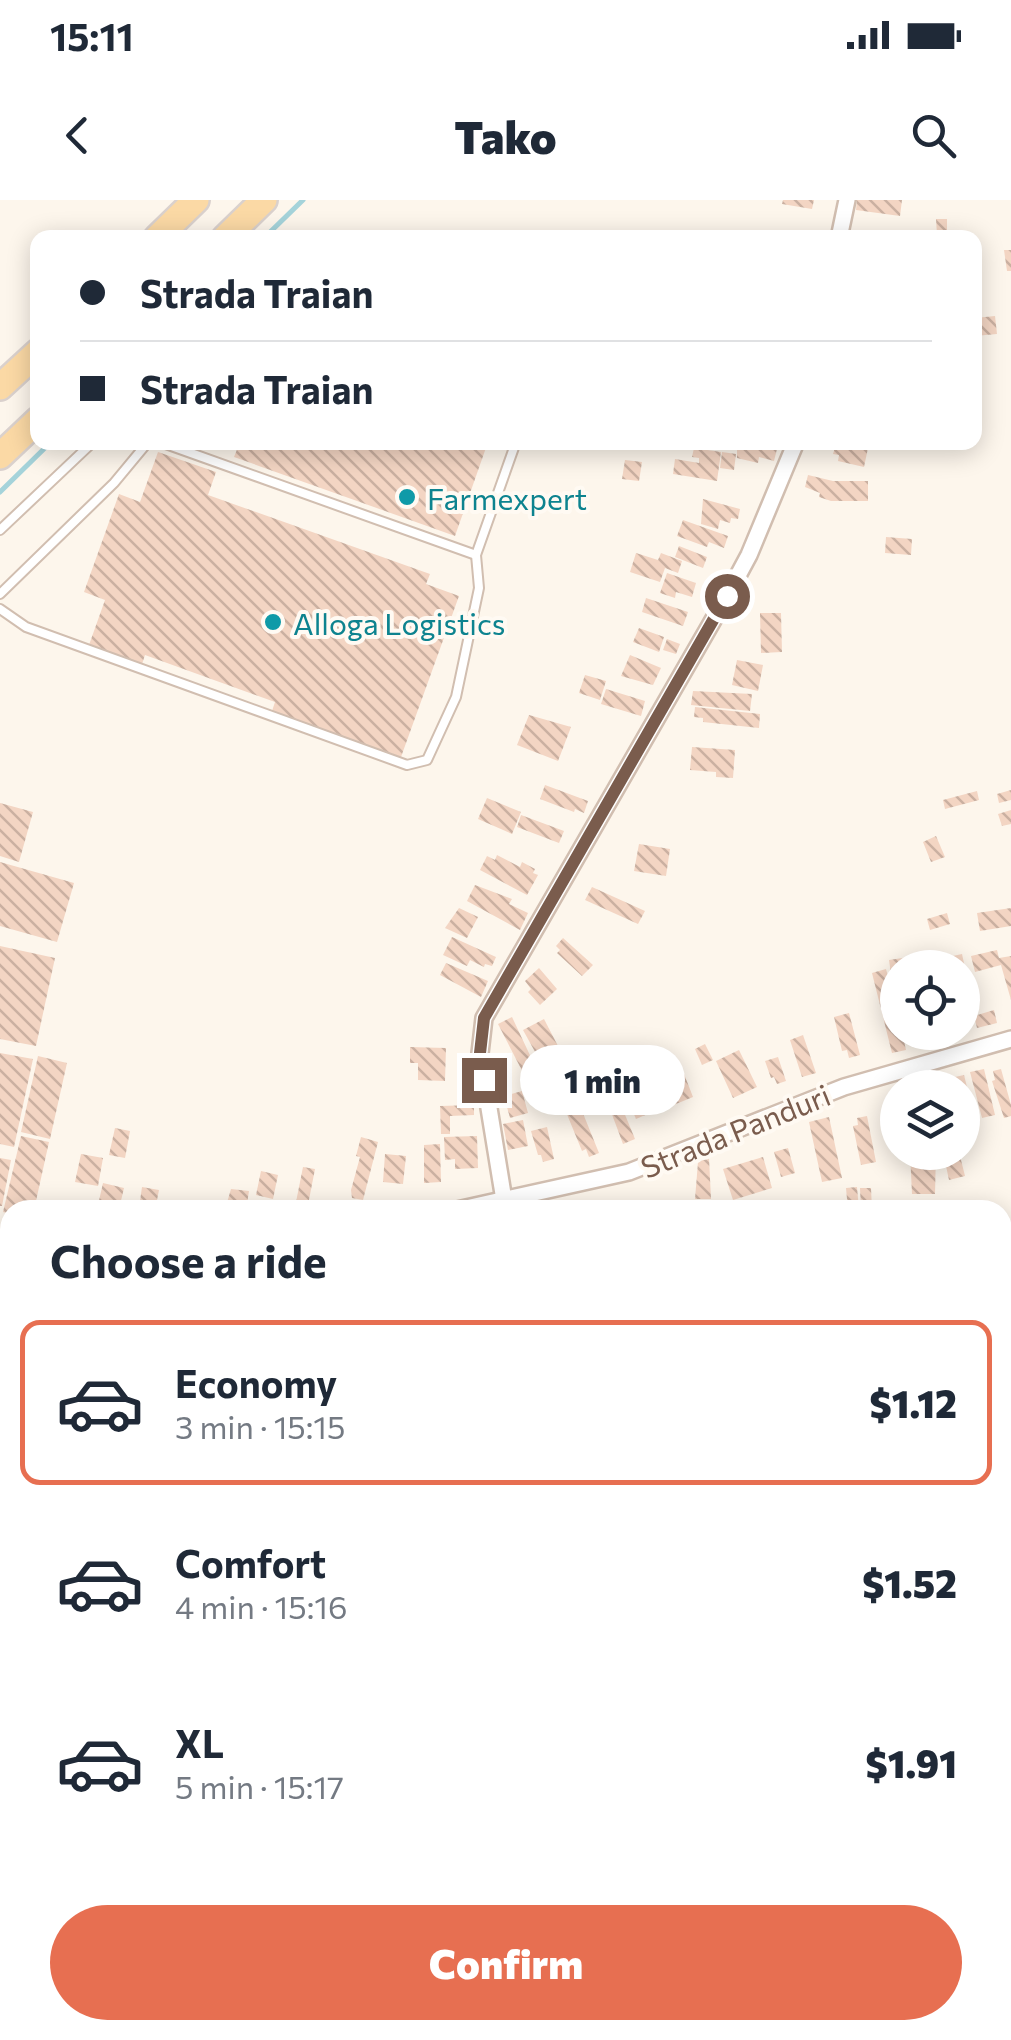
<!DOCTYPE html>
<meta charset="utf-8">
<style>
body{margin:0;font-family:Commissioner,sans-serif;background:#f2f2f3;color:#1f2937;height:100vh;display:flex;flex-direction:column;font-size:38px;white-space:nowrap}
*{box-sizing:border-box;margin:0}
p{font-size:32px;color:#747a83}
.icon{flex:none;width:55px;height:55px;fill:none;stroke:currentColor;stroke-width:2;stroke-linecap:round;stroke-linejoin:round}
.map{position:relative;flex:1;overflow:hidden}
.panel{position:absolute;left:0px;top:1000px;width:1012px;height:840px;display:flex;flex-direction:column;background:#fff;border-radius:30px 30px 0 0;box-shadow:0 5px 25px #0003}
.panel>*{flex:none}
.hud{position:absolute;left:30px;top:30px;width:952px;height:220px;border-radius:20px;box-shadow:0 5px 25px #0003;display:grid;align-content:center;height:220px;padding:0 50px;background:#fff}
.tools{position:absolute;left:880px;top:750px;display:grid;gap:20px}
.tools a{display:grid;place-items:center;width:100px;height:100px;border-radius:50%;background:#fff;box-shadow:0 5px 25px #0003;font-size:50px}
.end{position:absolute;width:45px;height:45px;margin:-22px;border:12px solid #7a5c4d;background:#fff;box-shadow:0 0 0 5px #fff}
.from{border-radius:50%}
.bubble{position:absolute;height:70px;border-radius:35px;background:#fff;box-shadow:0 5px 25px #0003;font-size:32px;font-weight:800;line-height:70px;text-align:center}
.hud b{display:flex;align-items:center;gap:35px;height:95px;font-size:38px}
.hud b+b{border-top:2px solid #e0e1e3}
.hud i{width:25px;height:25px;background:#1f2937}
ul{padding:0;list-style:none}
li{display:flex;align-items:center;gap:30px;height:165px;margin:0 20px 15px;padding:0 30px;border:5px solid transparent;border-radius:20px}
li div{flex:1}
li b{display:block;font-size:38px}
li em{font-style:normal;font-weight:800}
li.on{border-color:#e76f51}
li>.icon{width:90px;height:90px;stroke-width:1.5}
h2{padding:0 50px;font-size:45px;line-height:120px}
.cta{display:flex;gap:20px;margin-top:auto;padding:20px 50px}
.cta a{flex:1;height:115px;border-radius:60px;background:#e76f51;color:#fff;font-size:40px;font-weight:800;line-height:115px;text-align:center}
.status{display:flex;justify-content:space-between;align-items:center;height:70px;padding:0 50px;background:#fff;direction:ltr}
.status svg{height:28px;fill:currentColor}
header{display:flex;justify-content:space-between;align-items:center;height:130px;padding:0 50px;background:#fff;font-size:45px;font-weight:800}
.map>svg:first-child{display:block}
.grass{fill:url(#grass-dots)}
.lines{fill:none;stroke-linecap:round;stroke-linejoin:round}
.stream{stroke:#a5d3da;stroke-width:5}
.building{fill:url(#building-back-hatch)}
.lane-casing{stroke:#d1beb0;stroke-width:12}
.street-casing{stroke:#d1beb0;stroke-width:20}
.primary-casing{stroke:#dad1cd;stroke-width:30}
.lane{stroke:#fff;stroke-width:8}
.street{stroke:#fff;stroke-width:15}
.primary{stroke:#fbd9a5;stroke-width:25}
.route{stroke:#7a5c4d;stroke-width:12}
.culture-dot{fill:#0f9aa8;stroke:#fffaf3;stroke-width:4}
.labels{text-anchor:middle;dominant-baseline:central;stroke-width:8;stroke-linejoin:round;paint-order:stroke}
.culture-label{font-size:30px;fill:#0d838f;stroke:#fffaf3;text-anchor:start}
.street-label{font-size:30px;fill:#7a5c4d;stroke:#fffaf3}
</style>
<div class="status"><b>15:11</b><svg viewBox="0 0 49 12"><path d="M0 12V9h3v3zM5 12V6h3v6zM10 12V3h3v9zM15 12V0h3v12zM26 1h20v11H26zM47 4h2v5h-2z"/></svg></div>
<header><svg class="icon" aria-label="back" viewBox="0 0 24 24"><path d="M15 5l-7 7 7 7"/></svg>Tako<svg class="icon" aria-label="search" viewBox="0 0 24 24"><circle cx="10" cy="10" r="6"/><path d="M15 15l6 6"/></svg></header>
<div class="map">
<svg width="1011" height="1840" viewBox="0 0 1011 1840">
<defs>
<pattern id="grass-dots" width="8" height="8" patternUnits="userSpaceOnUse" patternTransform="scale(2.5)"><rect width="8" height="8" fill="#d8ecc9"/><path d="M2 2h.1M6 6h.1" fill="none" stroke="#b4c2a5" stroke-width="1.8" stroke-linecap="round"/></pattern>
<pattern id="building-back-hatch" width="6" height="6" patternUnits="userSpaceOnUse" patternTransform="scale(2.5)"><rect width="6" height="6" fill="#f3d5c3"/><path d="M-1 5l2 2M0 0l6 6M5-1l2 2" fill="none" stroke="#cab0a1"/></pattern>
</defs>
<rect width="100%" height="100%" fill="#fdf6ec"/>
<polygon class="grass" points="1011,1023 1011,1840 0,1840 0,1097 10,1096 10,1830 1002,1830 1002,1024"/>
<g class="lines">
<g class="stream">
<polyline points="264,38 303,0"/>
<polyline points="0,292 51,242"/>
</g>
</g>
<g class="building">
<polygon points="783,0 814,0 812,9 782,4"/>
<polygon points="857,0 902,0 900,16 856,10"/>
<polygon points="936,19 947,19 947,35 937,35"/>
<polygon points="1004,50 1011,50 1011,71 1007,71"/>
<polygon points="995,116 997,134 975,136 975,118"/>
<polygon points="240,242 488,242 455,336 234,257"/>
<polygon points="737,242 777,249 774,261 759,257 758,263 737,258"/>
<polygon points="836,244 868,248 864,267 838,261 839,255 833,254"/>
<polygon points="694,248 721,252 717,281 673,274 675,259 699,263 699,258 692,257"/>
<polygon points="158,252 216,272 208,295 430,374 426,384 459,396 401,557 272,511 275,502 145,455 142,464 89,445 105,400 84,392 119,294 140,302"/>
<polygon points="722,252 736,254 734,270 720,268"/>
<polygon points="625,260 642,262 639,281 622,279"/>
<polygon points="808,275 833,281 868,281 868,301 831,301 819,297 820,293 805,287"/>
<polygon points="703,299 740,309 738,319 731,318 730,323 720,320 718,329 701,324"/>
<polygon points="683,320 728,336 724,348 709,342 707,347 677,336"/>
<polygon points="886,337 912,339 911,355 885,353"/>
<polygon points="679,346 707,357 703,368 675,357"/>
<polygon points="636,353 658,360 661,353 682,361 678,373 665,368 660,382 630,372"/>
<polygon points="667,373 696,383 692,397 676,392 675,398 660,393"/>
<polygon points="646,398 688,412 683,426 642,412"/>
<polygon points="760,413 781,413 782,452 761,453"/>
<polygon points="639,428 664,437 659,452 633,442"/>
<polygon points="667,439 680,444 676,454 663,450"/>
<polygon points="630,455 661,468 653,485 621,476"/>
<polygon points="737,460 763,465 758,491 732,485"/>
<polygon points="585,475 606,481 600,500 579,493"/>
<polygon points="606,489 645,501 641,516 601,504"/>
<polygon points="693,491 752,494 750,511 691,505"/>
<polygon points="695,507 760,514 759,528 703,522 703,518 694,517"/>
<polygon points="529,515 571,527 558,561 517,545"/>
<polygon points="692,547 735,550 733,578 716,577 716,572 690,570"/>
<polygon points="545,585 588,601 584,613 575,609 574,612 540,599"/>
<polygon points="1011,590 1011,600 999,603 997,594"/>
<polygon points="977,591 979,600 945,609 943,600"/>
<polygon points="487,598 521,612 512,634 478,619"/>
<polygon points="0,603 33,612 19,662 0,656"/>
<polygon points="1011,610 1011,624 1002,626 998,614"/>
<polygon points="521,615 564,631 559,643 517,627"/>
<polygon points="936,636 945,657 931,662 923,642"/>
<polygon points="639,644 670,649 666,676 634,671"/>
<polygon points="497,655 520,667 522,662 535,669 533,673 538,675 527,695 480,670 487,656 495,660"/>
<polygon points="0,662 74,683 57,742 0,726"/>
<polygon points="475,685 512,699 509,704 528,713 520,730 467,701"/>
<polygon points="592,687 645,711 638,724 585,700"/>
<polygon points="459,708 478,717 467,738 445,728"/>
<polygon points="1011,708 1011,726 980,731 977,713"/>
<polygon points="947,713 950,724 930,730 927,719"/>
<polygon points="452,737 496,757 492,766 485,764 484,767 470,760 467,766 443,755"/>
<polygon points="563,738 593,765 582,776 557,753 560,750 556,746"/>
<polygon points="0,746 55,758 36,846 0,839"/>
<polygon points="997,750 999,758 1011,756 1011,800 1001,765 975,772 971,756"/>
<polygon points="962,754 970,791 962,792 962,768 941,768 939,759"/>
<polygon points="916,756 918,768 898,768 898,788 893,788 889,760"/>
<polygon points="446,763 488,781 481,797 440,775"/>
<polygon points="539,768 557,789 540,805 528,792 531,789 525,781"/>
<polygon points="886,769 898,815 898,832 902,832 906,850 892,853 872,773"/>
<polygon points="994,810 997,823 977,828 974,816"/>
<polygon points="849,813 860,855 849,858 847,850 842,851 834,817"/>
<polygon points="512,817 543,883 531,888 498,824"/>
<polygon points="544,819 559,848 539,859 523,830"/>
<polygon points="803,835 816,873 802,877 790,840"/>
<polygon points="705,844 713,860 702,865 695,849"/>
<polygon points="410,847 446,848 445,881 418,880 418,863 410,863"/>
<polygon points="739,850 757,887 733,898 716,861"/>
<polygon points="0,853 33,859 14,947 0,944"/>
<polygon points="38,856 67,863 50,939 21,932"/>
<polygon points="778,857 786,881 777,884 774,877 771,878 765,861"/>
<polygon points="679,861 693,897 671,906 660,879 665,877 661,868"/>
<polygon points="643,869 659,909 636,919 621,884 631,880 629,875"/>
<polygon points="984,869 995,915 982,918 970,872"/>
<polygon points="1001,869 1011,905 1011,916 1004,918 992,881 995,880 993,871"/>
<polygon points="964,875 973,911 962,914 962,888 957,888 955,877"/>
<polygon points="942,878 944,888 932,888 930,880"/>
<polygon points="522,891 528,913 510,918 504,896"/>
<polygon points="578,901 599,953 589,957 586,949 582,951 564,907"/>
<polygon points="474,905 474,915 450,916 450,934 441,934 440,906"/>
<polygon points="621,905 635,939 623,944 610,909"/>
<polygon points="867,916 876,962 861,965 853,926 858,925 857,918"/>
<polygon points="829,917 842,978 822,982 809,922"/>
<polygon points="523,920 528,946 508,950 503,924"/>
<polygon points="547,927 554,959 543,962 541,955 538,955 531,931"/>
<polygon points="115,928 130,931 125,958 109,955"/>
<polygon points="21,936 49,942 34,1010 10,1010 10,1014 3,1012"/>
<polygon points="477,936 478,968 455,969 455,959 445,960 444,937"/>
<polygon points="361,937 378,942 363,1000 352,998 351,990 360,957 356,956"/>
<polygon points="440,944 441,982 424,983 424,945"/>
<polygon points="788,948 795,973 781,977 774,952"/>
<polygon points="910,952 936,952 935,994 912,994"/>
<polygon points="943,952 959,952 965,976 949,980"/>
<polygon points="81,954 103,958 98,986 75,982"/>
<polygon points="385,954 406,956 403,984 383,982"/>
<polygon points="763,957 772,988 733,1000 723,969"/>
<polygon points="0,958 11,960 2,1006 0,1006"/>
<polygon points="709,958 711,999 695,999 698,962"/>
<polygon points="303,967 315,969 307,1010 295,1007"/>
<polygon points="261,971 278,975 273,999 256,995"/>
<polygon points="103,983 124,988 119,1009 98,1005"/>
<polygon points="142,987 159,990 155,1010 133,1010 135,1000 140,1001"/>
<polygon points="857,987 859,1010 848,1010 846,988"/>
<polygon points="860,988 871,988 872,1010 861,1010"/>
<polygon points="231,989 249,991 246,1010 230,1010 230,1006 226,1006"/>
<rect x="696" y="1002" width="15" height="8"/>
<polygon points="0,1111 9,1111 10,1139 0,1139"/>
<polygon points="0,1645 10,1647 10,1707 2,1744"/>
<polygon points="280,1830 328,1830 326,1840"/>
<polygon points="362,1830 413,1830 411,1840 360,1840"/>
<polygon points="425,1830 475,1830 473,1840 422,1840"/>
<polygon points="486,1830 531,1830 536,1831 534,1840 484,1840"/>
<polygon points="566,1830 603,1830 601,1839"/>
<polygon points="610,1830 661,1830 659,1840 633,1840 609,1835"/>
<polygon points="686,1830 736,1830 733,1840 684,1840"/>
<polygon points="753,1830 803,1830 801,1840 750,1840"/>
<polygon points="817,1830 826,1830 864,1840 815,1840"/>
</g>
<g class="lines">
<defs>
<g id="lane">
<polyline points="160,242 476,355"/>
<polyline points="0,330 93,242"/>
<polyline points="0,394 114,283 148,242"/>
<polyline points="0,409 26,427 407,565 427,560 456,497 479,388 476,355 516,242"/>
<polyline points="0,1584 10,1586"/>
<polyline points="1002,1808 1011,1809"/>
<polyline points="209,1840 211,1830"/>
<polyline points="329,1840 332,1830"/>
<polyline points="1008,1840 1011,1826"/>
</g>
<g id="street">
<polyline points="839,38 847,0"/>
<polyline points="504,1000 480,853 484,818 727,396 749,355 796,242"/>
<polyline points="457,1010 629,972 844,887 1011,839"/>
<polyline points="0,1083 10,1082"/>
</g>
<g id="primary">
<polyline points="157,38 196,0"/>
<polyline points="225,38 264,0"/>
<polyline points="0,187 38,152"/>
<polyline points="0,256 38,220"/>
</g>
</defs>
<use href="#lane" class="lane-casing"/>
<use href="#street" class="street-casing"/>
<use href="#primary" class="primary-casing"/>
<use href="#lane" class="lane"/>
<use href="#street" class="street"/>
<use href="#primary" class="primary"/>
</g>
<g class="lines">
<polyline class="route" points="484,880 480,853 484,818 727,396"/>
</g>
<g class="culture-dot">
<circle cx="407" cy="297" r="10"/>
<circle cx="273" cy="422" r="10"/>
</g>
<g class="labels">
<g class="culture-label">
<text x="427" y="297">Farmexpert</text>
<text x="293" y="422">Alloga Logistics</text>
</g>
<g class="street-label">
<text transform="translate(735 930) rotate(-22)">Strada Panduri</text>
</g>
</g>
</svg>
<div class="tools">
<a><svg class="icon" aria-label="locate" viewBox="0 0 24 24"><circle cx="12" cy="12" r="6"/><path d="M12 2v4M12 18v4M2 12h4M18 12h4"/></svg></a>
<a><svg class="icon" aria-label="layers" viewBox="0 0 24 24"><path d="M12 4l9 5-9 5-9-5zM3 14l9 5 9-5"/></svg></a>
</div>
<i class="end from" style="left:727px;top:396px"></i>
<i class="end" style="left:484px;top:880px"></i>
<div class="bubble" style="left:520px;top:845px;width:165px">1 min</div>
<div class="hud">
<b><i class="from"></i>Strada Traian</b>
<b><i></i>Strada Traian</b>
</div>
<section class="panel">
<h2>Choose a ride</h2>
<ul>
<li class="on"><svg class="icon" aria-label="car" viewBox="0 0 24 24"><path d="M5 17H2v-5l4-1 3-4h7l3 4 3 1v5h-3M9 17h6M6 11h13"/><circle cx="7" cy="17" r="2"/><circle cx="17" cy="17" r="2"/></svg><div><b>Economy</b><p>3 min · 15:15</p></div><em>$1.12</em></li>
<li><svg class="icon" aria-label="car" viewBox="0 0 24 24"><path d="M5 17H2v-5l4-1 3-4h7l3 4 3 1v5h-3M9 17h6M6 11h13"/><circle cx="7" cy="17" r="2"/><circle cx="17" cy="17" r="2"/></svg><div><b>Comfort</b><p>4 min · 15:16</p></div><em>$1.52</em></li>
<li><svg class="icon" aria-label="car" viewBox="0 0 24 24"><path d="M5 17H2v-5l4-1 3-4h7l3 4 3 1v5h-3M9 17h6M6 11h13"/><circle cx="7" cy="17" r="2"/><circle cx="17" cy="17" r="2"/></svg><div><b>XL</b><p>5 min · 15:17</p></div><em>$1.91</em></li>
</ul>
<div class="cta"><a>Confirm</a></div>
</section>
</div>
